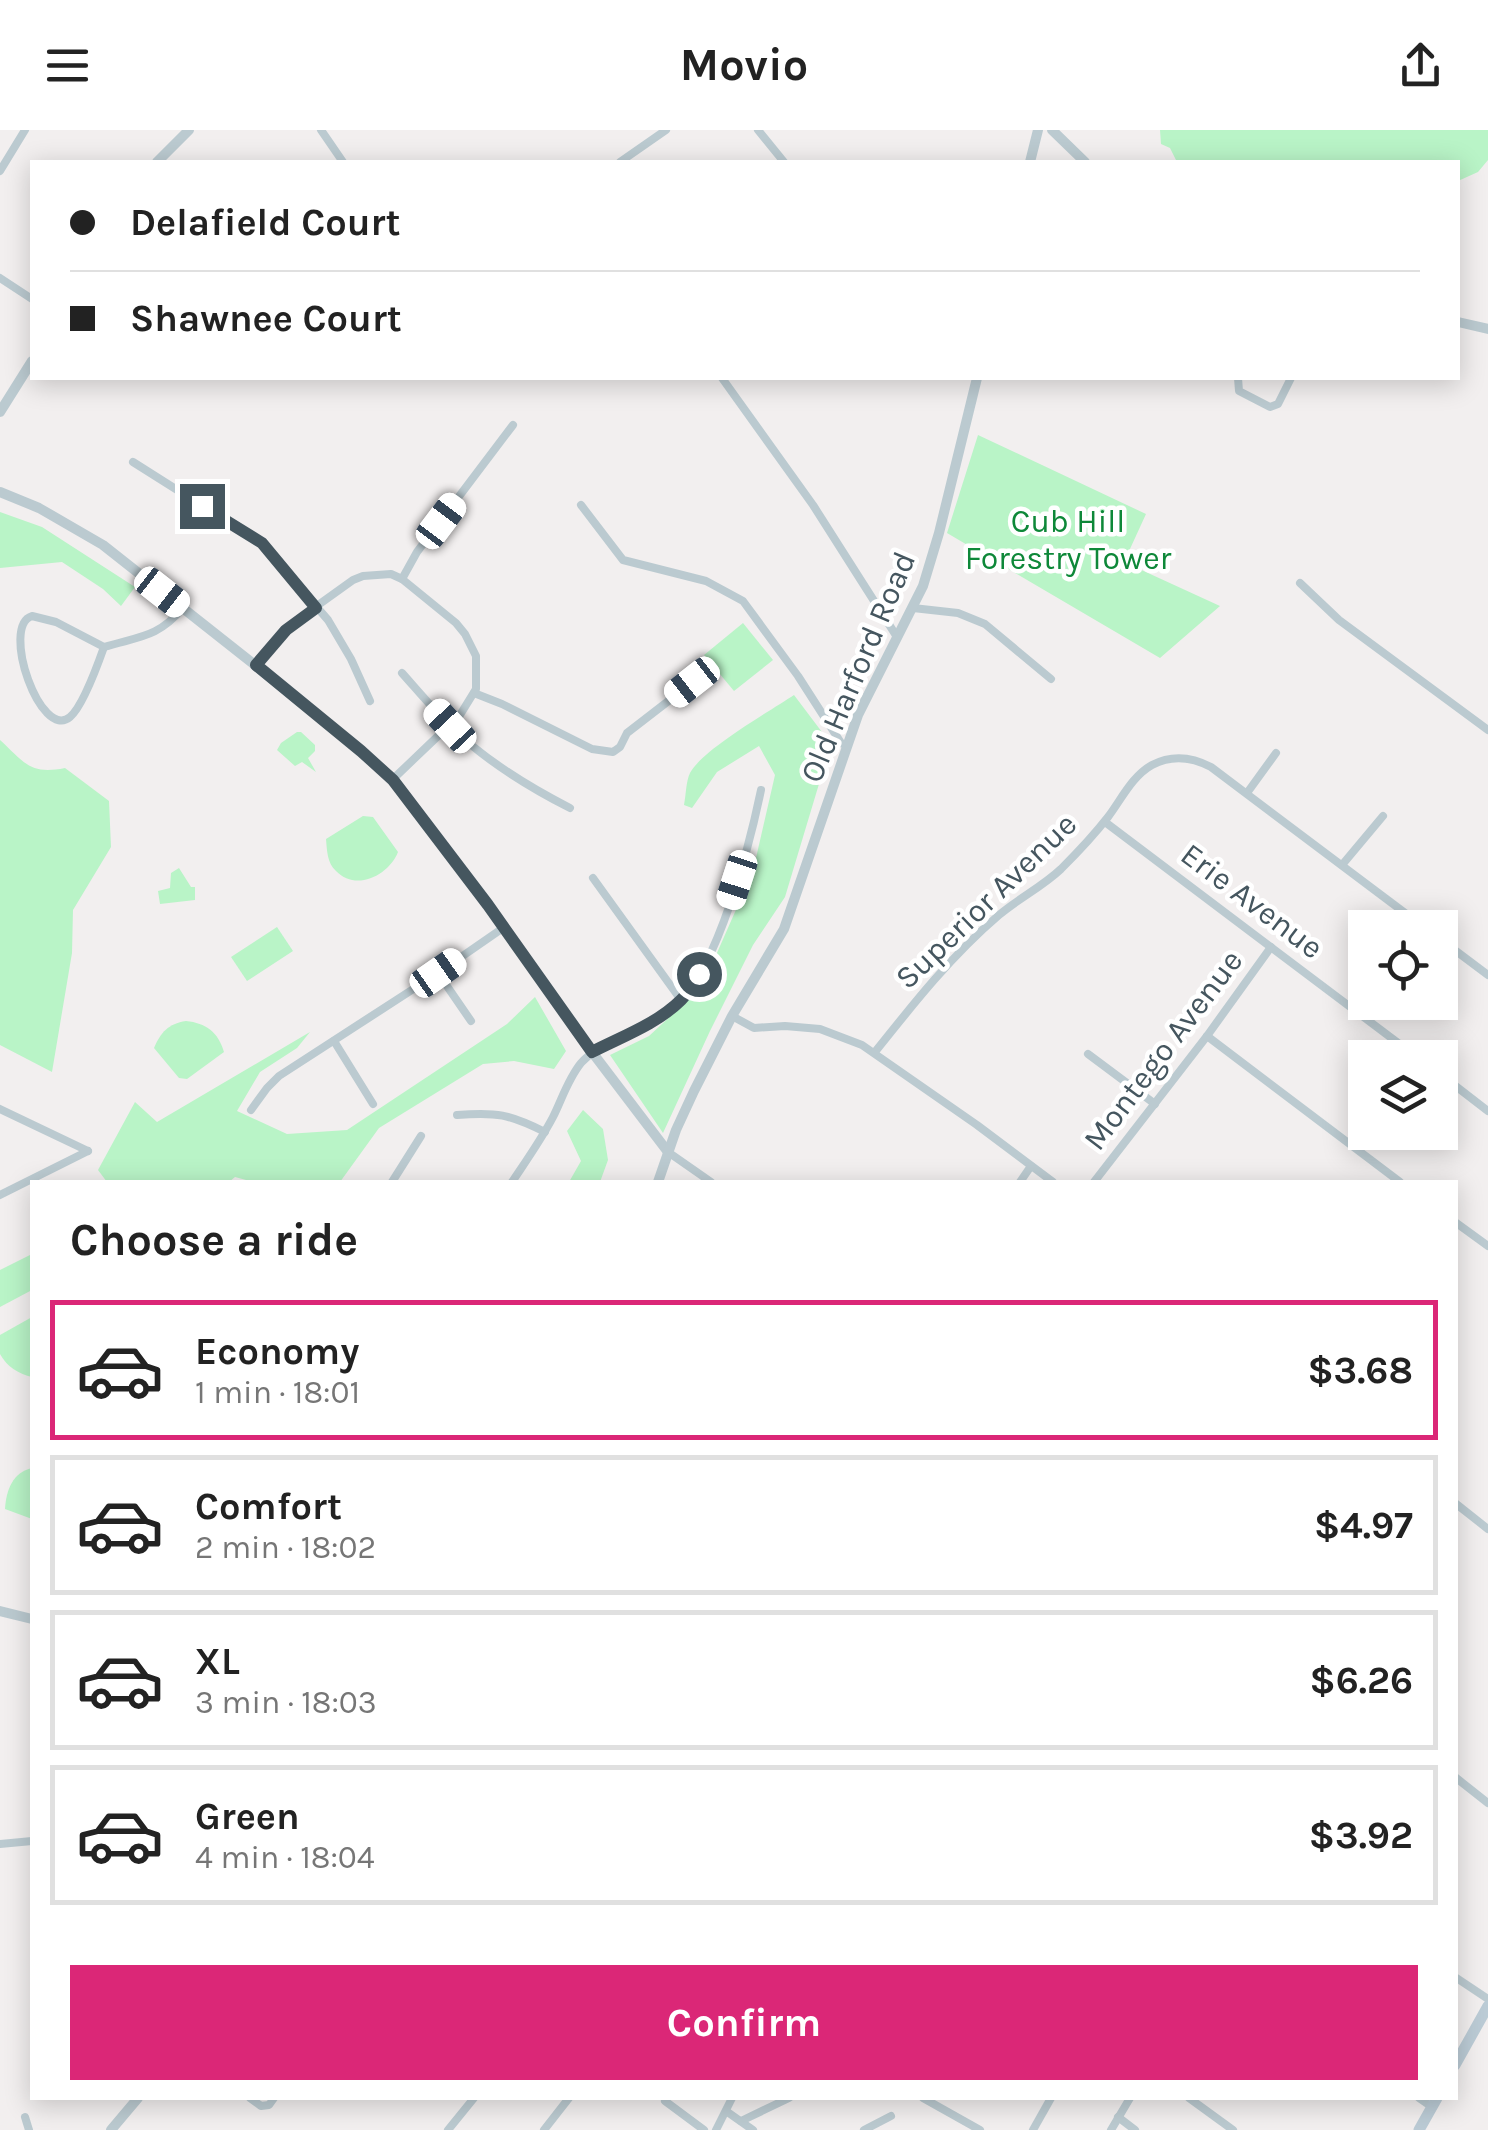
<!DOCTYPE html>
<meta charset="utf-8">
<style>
body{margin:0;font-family:Karla,sans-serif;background:#f2f2f2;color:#222;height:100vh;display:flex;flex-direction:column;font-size:38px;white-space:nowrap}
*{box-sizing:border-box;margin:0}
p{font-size:32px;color:#767676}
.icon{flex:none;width:55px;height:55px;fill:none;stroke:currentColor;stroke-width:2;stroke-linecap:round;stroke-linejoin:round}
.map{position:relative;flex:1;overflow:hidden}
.sheet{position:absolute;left:30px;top:1050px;width:1428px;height:920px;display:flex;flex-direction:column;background:#fff;border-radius:0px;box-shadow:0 5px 25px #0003}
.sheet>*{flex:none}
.banner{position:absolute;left:30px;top:30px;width:1430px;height:220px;border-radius:0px;box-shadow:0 5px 25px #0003;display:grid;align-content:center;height:220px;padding:0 40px;background:#fff}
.tools{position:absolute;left:1348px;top:780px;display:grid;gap:20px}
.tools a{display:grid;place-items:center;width:110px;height:110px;border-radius:0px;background:#fff;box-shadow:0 5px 25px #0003;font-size:50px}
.end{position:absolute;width:45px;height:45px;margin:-22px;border:12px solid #45565f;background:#fff;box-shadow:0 0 0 5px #fff}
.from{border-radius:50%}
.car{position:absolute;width:30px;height:60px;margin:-30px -15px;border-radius:12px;box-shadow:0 0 8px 2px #0007;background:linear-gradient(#fff 24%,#345 0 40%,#fff 0 76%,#345 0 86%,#fff 0)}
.banner b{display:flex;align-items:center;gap:35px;height:95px;font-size:38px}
.banner b+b{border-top:2px solid #e0e0e0}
.banner i{width:25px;height:25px;background:#222}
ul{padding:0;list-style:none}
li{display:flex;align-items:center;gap:30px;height:140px;margin:0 20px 15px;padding:0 20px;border:5px solid #e0e0e0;border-radius:0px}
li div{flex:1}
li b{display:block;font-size:38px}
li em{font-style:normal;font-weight:700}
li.selected{border-color:#db2777}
li>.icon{width:90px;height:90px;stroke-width:1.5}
h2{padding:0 40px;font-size:45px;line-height:120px}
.primary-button{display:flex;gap:20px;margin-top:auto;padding:20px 40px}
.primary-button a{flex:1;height:115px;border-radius:0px;background:#db2777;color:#fff;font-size:40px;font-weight:700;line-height:115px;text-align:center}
header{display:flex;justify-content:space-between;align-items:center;height:130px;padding:0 40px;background:#fff;font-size:45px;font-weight:700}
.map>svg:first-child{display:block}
.green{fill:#b9f4c7}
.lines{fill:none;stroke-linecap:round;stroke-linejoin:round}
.minor{stroke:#bbcad0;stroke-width:8}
.tertiary{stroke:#bbcad0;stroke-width:10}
.secondary{stroke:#bbcbd5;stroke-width:11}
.route{stroke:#45565f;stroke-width:12}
.labels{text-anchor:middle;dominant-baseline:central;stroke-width:9;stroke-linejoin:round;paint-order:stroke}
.park-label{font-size:32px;fill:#0e8839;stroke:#fff}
.street-label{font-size:32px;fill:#45565f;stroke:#fff}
</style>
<header><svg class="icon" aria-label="menu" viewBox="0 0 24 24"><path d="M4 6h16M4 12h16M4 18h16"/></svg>Movio<svg class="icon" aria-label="share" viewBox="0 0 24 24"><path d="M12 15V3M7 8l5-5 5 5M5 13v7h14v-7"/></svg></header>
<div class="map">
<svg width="1488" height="2000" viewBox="0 0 1488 2000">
<rect width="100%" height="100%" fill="#f2efef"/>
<g class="green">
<polygon points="1160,0 1488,0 1488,30 1478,42 1458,51 1458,32 1177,32 1170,18 1161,14"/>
<polygon points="978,305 1146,384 1124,432 1220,476 1160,528 947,403"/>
<polygon points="0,382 42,397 135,457 121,476 103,459 62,432 0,438"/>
<polygon points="743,493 773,530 734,561 704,525"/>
<path d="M 794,565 L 831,614 L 785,767 L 753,815 L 710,901 L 663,1003 L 610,925 L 649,906 L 702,857 L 753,741 L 775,645 L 759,616 L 717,642 L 692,678 L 684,675 C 686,665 686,651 690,643 C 702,620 770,581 794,565 Z"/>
<polygon points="297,602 301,602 315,615 315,621 308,628 316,642 302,632 295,636 277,620 281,613"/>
<path d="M 0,610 C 25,633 30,645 65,638 L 109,671 L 111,717 L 73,780 L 72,823 L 52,942 L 0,915 Z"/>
<path d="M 363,686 L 373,687 L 398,722 C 389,745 356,762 336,741 C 327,733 327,720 326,709 Z"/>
<polygon points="179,738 191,757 195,757 195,770 160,774 158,761 170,758 171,743"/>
<polygon points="277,797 293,821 247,851 231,827"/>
<polygon points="535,867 566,921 554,939 514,931 483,934 379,998 340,1052 244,1052 246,1050 235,1047 229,1052 107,1052 98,1040 135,972 157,992 310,902 297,918 260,942 237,981 287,1004 347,1000 507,894"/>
<path d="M 186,891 C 206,893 218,902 224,922 L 187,949 L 179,948 L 154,918 C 161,902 168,894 186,891 Z"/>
<polygon points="583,980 603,999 608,1030 600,1052 569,1052 581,1031 567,1001"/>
<polygon points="32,1124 32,1160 0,1177 0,1140"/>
<path d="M 32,1187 L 32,1247 C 19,1244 7,1237 0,1224 L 0,1205 Z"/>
<path d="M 32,1338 L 32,1389 L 5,1379 C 6,1360 13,1342 32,1338 Z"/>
</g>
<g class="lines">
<g class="minor">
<polyline points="321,0 343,32"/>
<polyline points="758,0 784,32"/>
<polyline points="620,32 666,0"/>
<polyline points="0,41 25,0"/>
<polyline points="0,148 32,169"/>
<polyline points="722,248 813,375 897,507"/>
<polyline points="1238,248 1239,261 1270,277 1278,274 1291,248"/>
<polyline points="133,332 261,413 328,490 351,529 370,571"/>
<polyline points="581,375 623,430 706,451 743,471 798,546 841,613 846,615"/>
<polyline points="402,449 417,422 513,295"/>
<polyline points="1300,453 1339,490 1488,600"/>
<polyline points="913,478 958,483 985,494 1051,549"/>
<path d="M 32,486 L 56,492 L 104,517 C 98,534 83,576 70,587 C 41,612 0,496 32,486 Z"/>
<path d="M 104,517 C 140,506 157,508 183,478"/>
<polyline points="255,535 273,514 300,488 353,450 363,446 391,444 402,449 456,493 465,504 476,526 476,559 460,585 393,649"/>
<path d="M 402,543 C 418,561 434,580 451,597 C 486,631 527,656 570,678"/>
<polyline points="474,563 502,574 592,619 613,622 620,617 627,603 693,552"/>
<polyline points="1247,663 1276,623"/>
<polyline points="1105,692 1418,928"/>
<polyline points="1342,735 1383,686"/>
<polyline points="593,748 681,870"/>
<polyline points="1440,809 1488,845"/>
<polyline points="438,843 471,891"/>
<polyline points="732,886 754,898 785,896 820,899 862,915 977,995 1053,1052"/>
<polyline points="1207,906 1400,1052"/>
<polyline points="334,911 373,974"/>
<path d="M 875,922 C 914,873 952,825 999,785 C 1019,768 1042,757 1061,739 C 1077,723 1094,705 1108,687 C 1121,670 1132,646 1152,635 C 1173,624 1192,627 1211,637 L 1425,798"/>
<polyline points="1088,924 1155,974"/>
<polyline points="1440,944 1488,981"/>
<polyline points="0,979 88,1021"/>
<polyline points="251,980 267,958 279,946 438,843 503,798"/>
<path d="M 457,985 C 497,982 509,984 545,1002"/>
<polyline points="668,1022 711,1052"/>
<polyline points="392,1052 421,1006"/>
<path d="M 512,1052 C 526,1031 541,1010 553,987 C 562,969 568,949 581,933 C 593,919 609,914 626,905 C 644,896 663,885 678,872 C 718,838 750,713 761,660"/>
<polyline points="1020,1052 1031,1036"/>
<polyline points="1094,1052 1207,906 1271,817"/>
<polyline points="0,1065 88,1021"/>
<polyline points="1455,1092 1488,1116"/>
<polyline points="1455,1373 1488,1399"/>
<polyline points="1455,1647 1488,1673"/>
<polyline points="0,1714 32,1711"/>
<polyline points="1455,1847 1488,1869"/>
<polyline points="250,1968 261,1976 269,1975 274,1968"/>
<polyline points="923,1968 980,2000"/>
<polyline points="1189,1968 1233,2000"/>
<polyline points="1419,1968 1432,1977"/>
<polyline points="665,1971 704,2000"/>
<polyline points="726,1981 753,2000"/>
<polyline points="25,1987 29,2000"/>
<polyline points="1118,1987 1135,2000"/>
<polyline points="741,1991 789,1968"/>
<polyline points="448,2000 474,1968"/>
<polyline points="544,2000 569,1968"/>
<polyline points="716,2000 732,1968"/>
<polyline points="864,2000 891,1986"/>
<polyline points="1033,2000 1051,1968"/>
<polyline points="1111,2000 1130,1968"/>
</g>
<g class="tertiary">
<polyline points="1052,0 1085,32"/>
<polyline points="157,32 189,0"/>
<polyline points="1030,32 1038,0"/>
<polyline points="1458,192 1488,199"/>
<polyline points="0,282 32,231"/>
<polyline points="0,362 39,378 103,415 255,535 361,621 393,649 488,775 592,922 668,1022"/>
<polyline points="658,1052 676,1000 694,961 732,886 784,799 858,585 923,456 939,403 977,248"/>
<polyline points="0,1481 32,1489"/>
<polyline points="111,2000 138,1968"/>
</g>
<g class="secondary">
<polyline points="1455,1935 1488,1876"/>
<polyline points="1419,2000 1437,1968"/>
</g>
</g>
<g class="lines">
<path class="route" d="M 202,376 L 262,413 L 316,478 L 286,500 L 256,535 L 361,621 L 393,650 L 488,775 L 592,922 C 621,907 657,894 681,870 C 688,863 693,852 699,844"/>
</g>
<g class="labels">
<g class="park-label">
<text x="1068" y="391">Cub Hill<tspan x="1068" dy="37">Forestry Tower</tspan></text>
</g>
<g class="street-label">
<text transform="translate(858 537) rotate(-67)">Old Harford Road</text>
<text transform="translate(986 771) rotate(-44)">Superior Avenue</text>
<text transform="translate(1252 771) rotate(37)">Erie Avenue</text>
<text transform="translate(1163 920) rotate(-53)">Montego Avenue</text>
</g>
</g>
</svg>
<div class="tools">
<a><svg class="icon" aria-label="locate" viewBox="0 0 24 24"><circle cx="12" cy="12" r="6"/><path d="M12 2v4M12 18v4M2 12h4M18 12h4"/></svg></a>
<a><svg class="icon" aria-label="layers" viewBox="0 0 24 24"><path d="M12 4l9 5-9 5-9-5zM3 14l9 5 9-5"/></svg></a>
</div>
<i class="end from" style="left:699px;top:844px"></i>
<i class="end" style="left:202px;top:376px"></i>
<i class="car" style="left:441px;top:391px;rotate:37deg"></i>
<i class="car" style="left:162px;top:462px;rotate:128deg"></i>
<i class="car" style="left:692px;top:552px;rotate:232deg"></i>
<i class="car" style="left:450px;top:596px;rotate:317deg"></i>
<i class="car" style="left:737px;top:750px;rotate:198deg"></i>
<i class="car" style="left:438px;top:843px;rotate:55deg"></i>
<div class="banner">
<b><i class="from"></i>Delafield Court</b>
<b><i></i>Shawnee Court</b>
</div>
<section class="sheet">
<h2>Choose a ride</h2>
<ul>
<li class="selected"><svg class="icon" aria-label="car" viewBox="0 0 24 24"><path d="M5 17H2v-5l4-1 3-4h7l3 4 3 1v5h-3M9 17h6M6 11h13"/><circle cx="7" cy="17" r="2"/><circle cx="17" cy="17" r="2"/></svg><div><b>Economy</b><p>1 min · 18:01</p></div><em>$3.68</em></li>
<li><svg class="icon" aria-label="car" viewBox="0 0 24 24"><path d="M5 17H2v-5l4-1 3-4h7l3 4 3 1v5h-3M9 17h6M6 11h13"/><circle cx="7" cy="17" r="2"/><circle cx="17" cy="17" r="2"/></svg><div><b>Comfort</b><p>2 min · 18:02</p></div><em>$4.97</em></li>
<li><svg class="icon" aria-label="car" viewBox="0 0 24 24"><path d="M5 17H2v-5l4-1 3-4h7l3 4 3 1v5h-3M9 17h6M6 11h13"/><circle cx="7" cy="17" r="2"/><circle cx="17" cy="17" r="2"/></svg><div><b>XL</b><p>3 min · 18:03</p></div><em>$6.26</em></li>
<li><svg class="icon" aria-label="car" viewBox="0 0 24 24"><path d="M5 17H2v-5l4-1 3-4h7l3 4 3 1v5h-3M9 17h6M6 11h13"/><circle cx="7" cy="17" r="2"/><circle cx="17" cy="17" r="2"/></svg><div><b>Green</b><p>4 min · 18:04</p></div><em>$3.92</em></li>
</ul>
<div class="primary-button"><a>Confirm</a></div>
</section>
</div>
